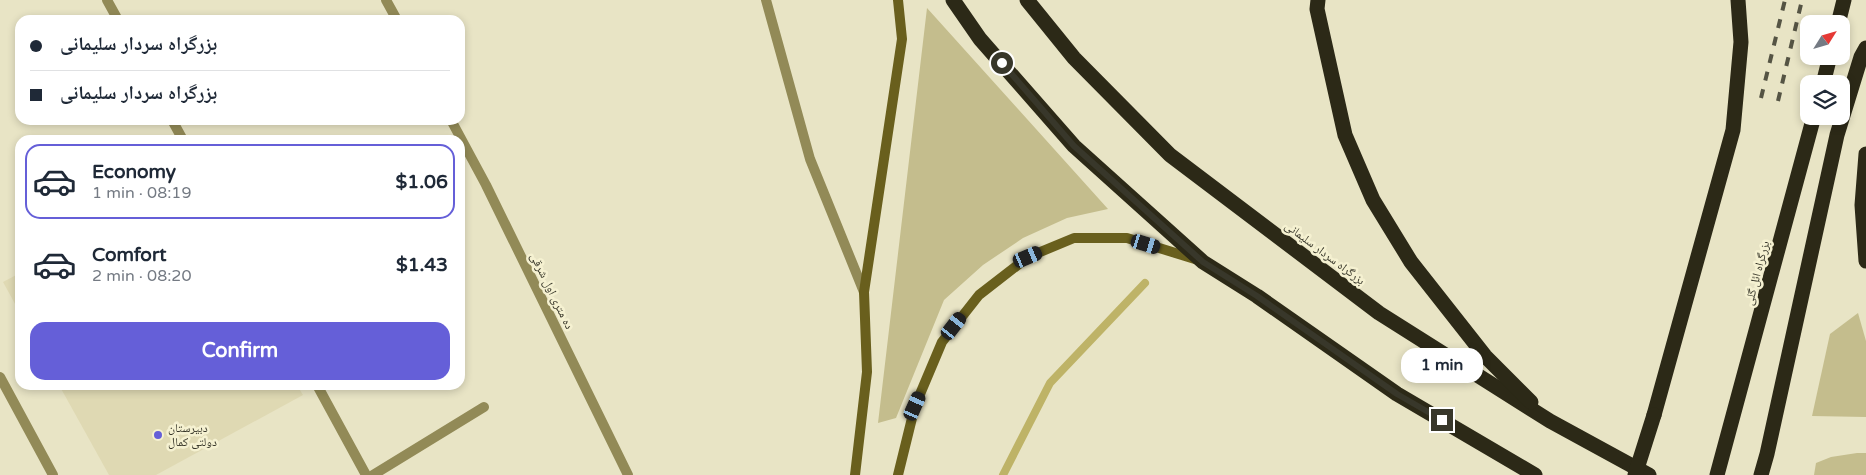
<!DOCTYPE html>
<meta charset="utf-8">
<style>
body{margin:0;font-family:"Varela Round","Noto Naskh Arabic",sans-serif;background:#f6f6f7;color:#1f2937;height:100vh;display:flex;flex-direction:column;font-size:19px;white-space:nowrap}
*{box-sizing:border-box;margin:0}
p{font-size:16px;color:#747a83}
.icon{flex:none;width:28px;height:28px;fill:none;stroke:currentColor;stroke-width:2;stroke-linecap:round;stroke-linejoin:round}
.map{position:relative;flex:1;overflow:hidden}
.details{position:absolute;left:15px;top:135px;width:450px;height:255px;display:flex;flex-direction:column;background:#fff;border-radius:15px;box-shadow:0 2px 8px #0003}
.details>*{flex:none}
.banner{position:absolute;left:15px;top:15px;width:450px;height:110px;border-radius:15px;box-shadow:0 2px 8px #0003;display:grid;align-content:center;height:110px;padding:0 15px;background:#fff}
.needle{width:32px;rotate:53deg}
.tools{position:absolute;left:1800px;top:15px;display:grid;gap:10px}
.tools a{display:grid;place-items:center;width:50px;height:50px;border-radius:10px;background:#fff;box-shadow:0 2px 8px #0003;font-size:25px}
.end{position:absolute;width:22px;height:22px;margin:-11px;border:6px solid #38372a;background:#fff;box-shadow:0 0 0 2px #fff}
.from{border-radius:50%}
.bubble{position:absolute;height:35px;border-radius:15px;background:#fff;box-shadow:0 2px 8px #0003;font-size:16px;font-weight:700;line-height:35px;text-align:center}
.car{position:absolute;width:15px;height:30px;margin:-15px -8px;border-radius:6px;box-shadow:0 0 4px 1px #0007;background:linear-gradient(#222 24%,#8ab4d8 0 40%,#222 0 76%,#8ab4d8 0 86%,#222 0)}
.banner b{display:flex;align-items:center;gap:18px;height:48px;font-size:19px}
.banner b+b{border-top:1px solid #e0e1e3}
.banner i{width:12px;height:12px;background:#1f2937}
ul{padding:9px 0 0;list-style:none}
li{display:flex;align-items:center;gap:15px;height:75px;margin:0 10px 8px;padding:0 5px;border:2px solid transparent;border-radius:15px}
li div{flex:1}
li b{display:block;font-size:19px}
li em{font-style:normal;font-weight:700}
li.current{border-color:#655fd8}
li>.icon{width:45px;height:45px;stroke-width:1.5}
.action{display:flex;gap:10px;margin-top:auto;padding:10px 15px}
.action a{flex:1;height:58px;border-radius:15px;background:#655fd8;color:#fff;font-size:20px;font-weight:700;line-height:58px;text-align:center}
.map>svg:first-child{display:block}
.built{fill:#dfd9b3}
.green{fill:#c4bd8d}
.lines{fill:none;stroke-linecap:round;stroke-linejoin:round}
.stream{stroke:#beb367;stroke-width:8}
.street{stroke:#928a57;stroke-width:10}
.secondary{stroke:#695f1d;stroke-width:10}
.highway{stroke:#2c2917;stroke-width:15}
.rail{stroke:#555444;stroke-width:4;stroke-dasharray:9 9;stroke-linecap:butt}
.highway-bridge{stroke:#2c2917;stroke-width:15}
.route{stroke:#38372a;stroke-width:6}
.poi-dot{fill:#655fd8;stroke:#f5f1d1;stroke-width:2}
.labels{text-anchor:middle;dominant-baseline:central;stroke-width:5;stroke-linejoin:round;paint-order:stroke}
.street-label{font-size:12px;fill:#38372a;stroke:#f5f1d1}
.poi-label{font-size:12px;fill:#38372a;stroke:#f5f1d1;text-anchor:start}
</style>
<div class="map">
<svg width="1866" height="475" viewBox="0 0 1866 475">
<rect width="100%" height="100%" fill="#e8e4c5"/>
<g class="built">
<polygon points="20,273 20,313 3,282"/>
<polygon points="59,385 297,385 303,395 156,475 109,475"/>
</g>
<g class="green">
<polygon points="927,8 1108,209 1067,218 1023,238 983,265 944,300 896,418 878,423"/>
<polygon points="1858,313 1866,341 1866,417 1812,416 1830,334"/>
<polygon points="1857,453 1866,453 1866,475 1814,475 1816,463 1831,457"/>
</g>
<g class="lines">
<polyline class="stream" points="1003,475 1050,383 1145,283"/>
<g class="street">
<polyline points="107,0 118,20"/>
<polyline points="386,0 397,20"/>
<polyline points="766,0 810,159 864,292"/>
<polyline points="172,120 183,140"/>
<polyline points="451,120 486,185 628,475"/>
<polyline points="0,377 53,475"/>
<polyline points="317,385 366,475"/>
<polyline points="373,475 484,407"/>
</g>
<g class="secondary">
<polyline points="855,475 867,372 864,292 902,39 898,0"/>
<polyline points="898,475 915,406 942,342 979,295 1028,257 1074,238 1127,238 1198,260"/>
</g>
<g class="highway">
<polyline points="953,0 980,39 1074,146 1203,262 1257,296 1397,394 1535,475"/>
<polyline points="1027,0 1074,58 1170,155 1379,313 1550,421 1649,475"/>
<polyline points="1318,0 1317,9 1345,135 1373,200 1411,262 1485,356 1531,402"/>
<polyline points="1838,24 1844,0"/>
<polyline points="1823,84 1830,56"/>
<polyline points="1866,154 1862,205 1866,261"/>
<polyline points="1654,415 1733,130 1741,42 1738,0"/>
<polyline points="1717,475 1814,116"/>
<polyline points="1761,475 1767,454 1837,135 1861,57 1866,48"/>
</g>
<g class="rail">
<polyline points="1761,98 1785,0"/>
<polyline points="1778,101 1802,0"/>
</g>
<polyline class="highway-bridge" points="1635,475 1654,415"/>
</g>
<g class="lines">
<polyline class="route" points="1002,63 1074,146 1203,262 1257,296 1397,394 1442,420"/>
</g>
<circle class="poi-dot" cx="158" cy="435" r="5"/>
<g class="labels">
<g class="street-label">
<text transform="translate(1325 253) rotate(37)">بزرگراه سردار سلیمانی</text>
<text transform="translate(1757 273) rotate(-75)">بزرگراه ائل گلی</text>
<text transform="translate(552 291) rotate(64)">ده متری اول شرقی</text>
</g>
<g class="poi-label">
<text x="168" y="428">دبیرستان<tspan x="168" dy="14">دولتی کمال</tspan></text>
</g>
</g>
</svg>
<div class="tools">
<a><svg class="needle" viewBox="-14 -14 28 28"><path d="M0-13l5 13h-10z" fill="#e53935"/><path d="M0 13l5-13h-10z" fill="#747a83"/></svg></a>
<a><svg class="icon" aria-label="layers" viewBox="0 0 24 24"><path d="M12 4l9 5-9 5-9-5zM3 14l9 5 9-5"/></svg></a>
</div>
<i class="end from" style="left:1002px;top:63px"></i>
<i class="end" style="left:1442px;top:420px"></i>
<div class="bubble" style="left:1401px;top:348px;width:82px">1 min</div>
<i class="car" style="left:1146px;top:244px;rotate:107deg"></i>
<i class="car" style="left:1028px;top:257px;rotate:67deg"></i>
<i class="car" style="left:954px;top:326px;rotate:38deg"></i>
<i class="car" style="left:915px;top:406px;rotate:24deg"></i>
<div class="banner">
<b><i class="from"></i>بزرگراه سردار سلیمانی</b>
<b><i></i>بزرگراه سردار سلیمانی</b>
</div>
<section class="details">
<ul>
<li class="current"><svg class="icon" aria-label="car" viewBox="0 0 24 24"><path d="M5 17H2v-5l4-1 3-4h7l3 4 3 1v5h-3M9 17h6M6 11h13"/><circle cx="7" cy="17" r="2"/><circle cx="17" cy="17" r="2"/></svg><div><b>Economy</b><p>1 min · 08:19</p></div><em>$1.06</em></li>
<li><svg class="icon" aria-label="car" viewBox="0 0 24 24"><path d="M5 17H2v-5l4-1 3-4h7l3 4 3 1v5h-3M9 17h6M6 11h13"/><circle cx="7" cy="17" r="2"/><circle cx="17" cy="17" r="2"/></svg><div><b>Comfort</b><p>2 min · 08:20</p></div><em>$1.43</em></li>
</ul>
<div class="action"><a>Confirm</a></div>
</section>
</div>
